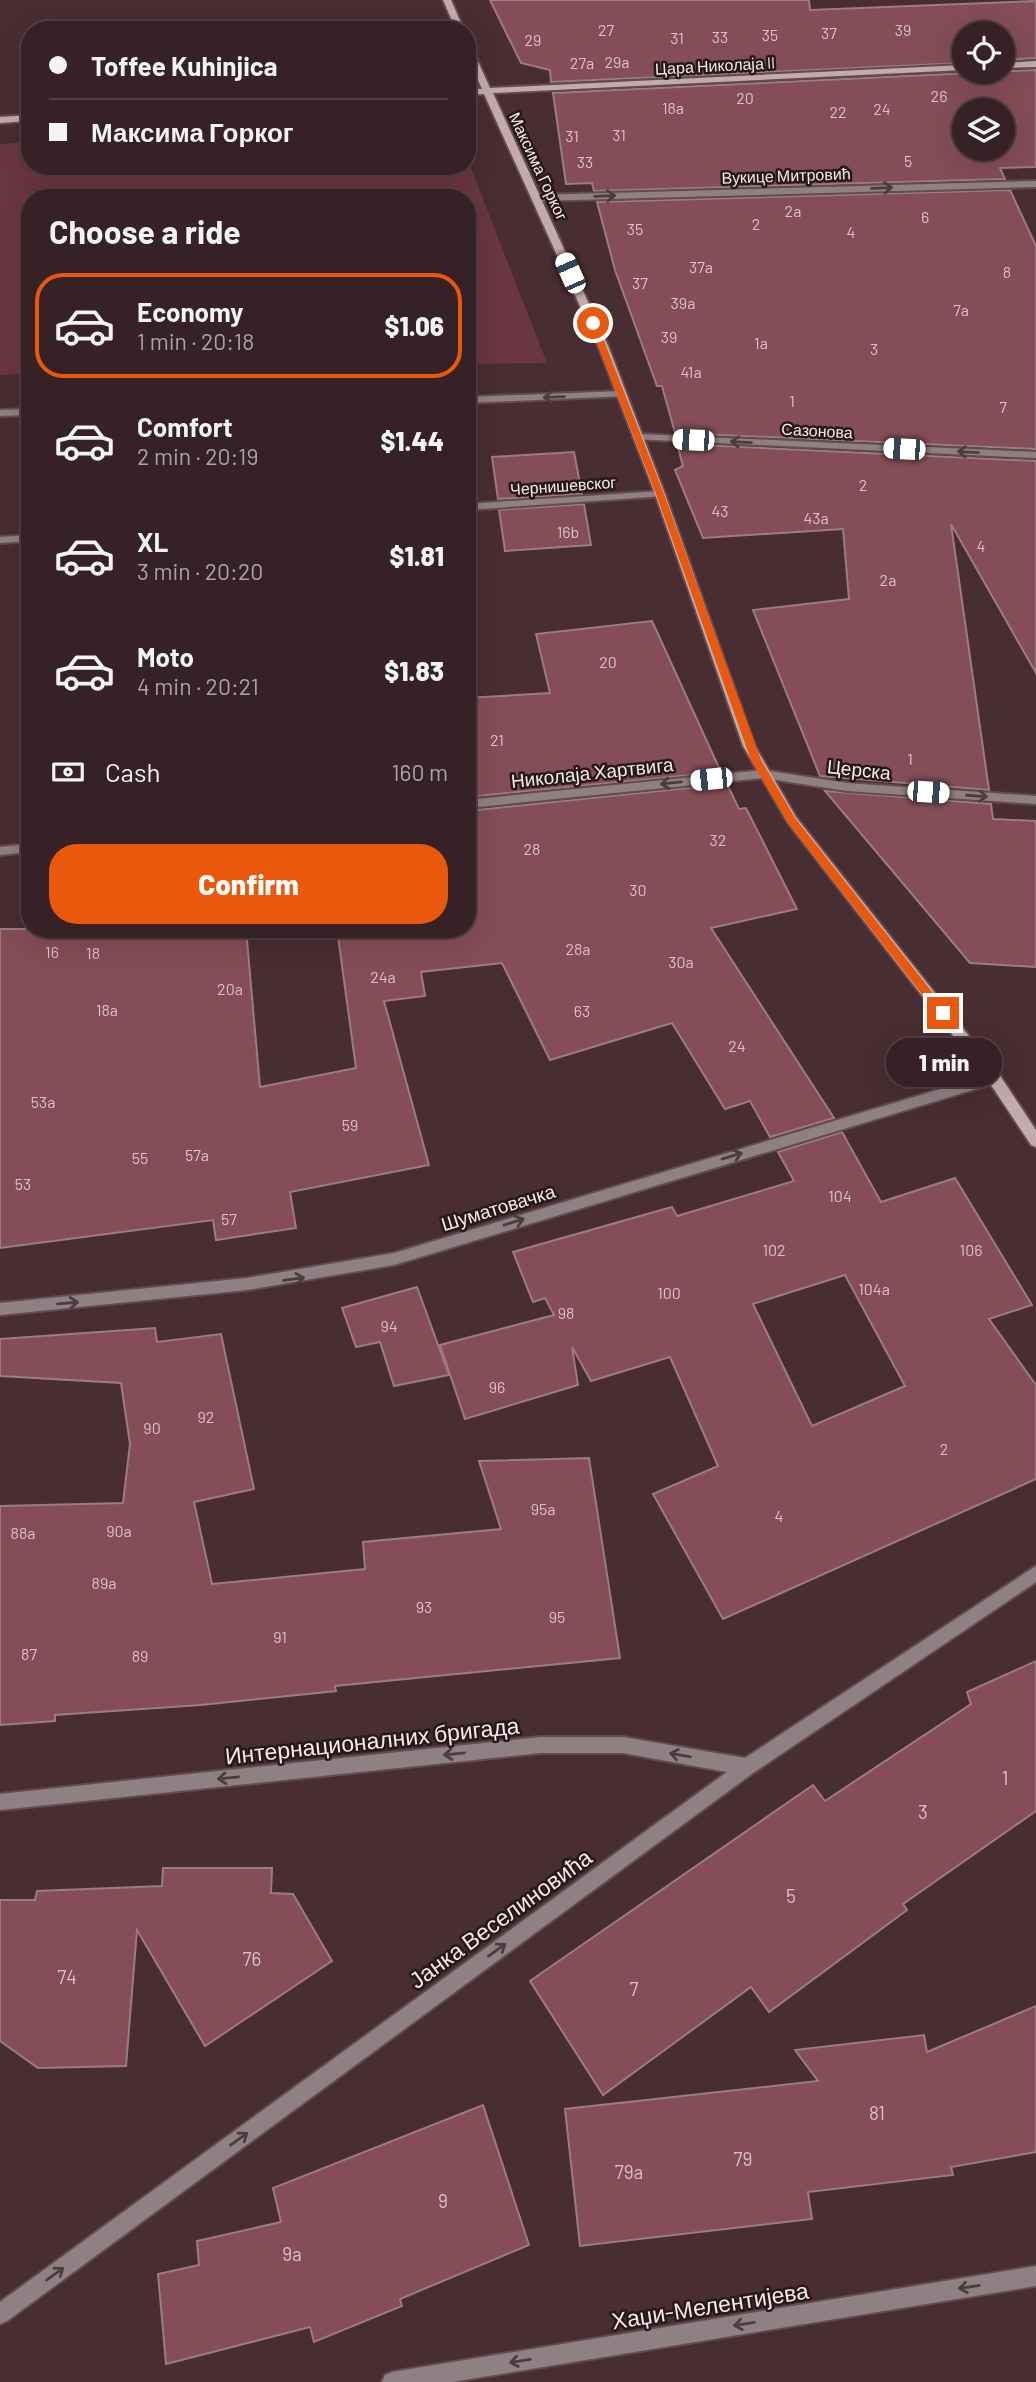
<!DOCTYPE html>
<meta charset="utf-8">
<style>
body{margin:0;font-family:Barlow,sans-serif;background:#3d2a2e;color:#f1f3f6;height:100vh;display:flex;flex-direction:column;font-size:26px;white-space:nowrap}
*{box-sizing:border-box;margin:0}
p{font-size:23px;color:#aaa4a7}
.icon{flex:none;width:38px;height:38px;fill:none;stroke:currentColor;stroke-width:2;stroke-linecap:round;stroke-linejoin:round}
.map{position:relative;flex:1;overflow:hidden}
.sheet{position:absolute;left:21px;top:189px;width:455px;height:749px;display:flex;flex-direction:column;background:#362226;border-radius:28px;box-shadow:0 7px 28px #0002,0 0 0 2px #503f43}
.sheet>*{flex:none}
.guide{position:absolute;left:21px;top:21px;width:455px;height:154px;border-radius:28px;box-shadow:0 7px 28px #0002,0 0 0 2px #503f43;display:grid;align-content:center;height:154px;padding:0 28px;background:#362226}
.controls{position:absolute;left:952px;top:21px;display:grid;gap:14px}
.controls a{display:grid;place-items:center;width:63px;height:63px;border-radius:50%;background:#362226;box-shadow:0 7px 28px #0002,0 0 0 2px #503f43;font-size:35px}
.end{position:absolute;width:32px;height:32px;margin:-16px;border:9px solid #ea580c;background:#fff;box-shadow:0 0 0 4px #fff}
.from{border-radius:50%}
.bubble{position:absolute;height:49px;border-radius:24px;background:#362226;box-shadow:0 7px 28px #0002,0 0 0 2px #503f43;font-size:23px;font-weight:800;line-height:49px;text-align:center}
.car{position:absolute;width:21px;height:42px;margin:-21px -10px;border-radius:9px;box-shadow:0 0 5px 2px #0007;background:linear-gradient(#fff 24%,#345 0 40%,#fff 0 76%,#345 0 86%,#fff 0)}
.guide b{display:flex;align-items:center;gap:24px;height:66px;font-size:26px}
.guide b+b{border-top:2px solid #503f43}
.guide i{width:18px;height:18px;background:#f1f3f6}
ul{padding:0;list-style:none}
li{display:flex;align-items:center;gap:21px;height:105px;margin:0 14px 10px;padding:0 14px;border:4px solid transparent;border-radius:28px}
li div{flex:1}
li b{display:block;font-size:26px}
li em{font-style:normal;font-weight:800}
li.selected{border-color:#ea580c}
li>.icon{width:63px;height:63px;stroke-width:1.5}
h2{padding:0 28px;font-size:32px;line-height:84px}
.pay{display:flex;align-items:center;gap:18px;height:77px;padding:0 28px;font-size:26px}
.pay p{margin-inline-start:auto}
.cta{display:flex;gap:14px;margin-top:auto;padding:14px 28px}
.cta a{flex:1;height:80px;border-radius:28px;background:#ea580c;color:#fff;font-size:28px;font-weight:800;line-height:80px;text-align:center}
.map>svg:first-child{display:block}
.green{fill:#693641}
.building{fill:#844d57;stroke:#9c7c81;stroke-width:2;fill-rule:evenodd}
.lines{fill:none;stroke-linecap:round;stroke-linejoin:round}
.minor-casing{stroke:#644b50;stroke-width:4}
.secondary-casing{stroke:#644b50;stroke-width:4}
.minor{fill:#8f8183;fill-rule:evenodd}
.secondary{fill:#c2abae;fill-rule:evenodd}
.oneway{stroke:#4b3d3f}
.route{fill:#ea580c}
.labels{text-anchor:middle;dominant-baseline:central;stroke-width:5;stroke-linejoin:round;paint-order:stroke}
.number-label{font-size:16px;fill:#dcc1c6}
.far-street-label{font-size:16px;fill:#fae8eb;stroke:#26191b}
.street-label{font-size:19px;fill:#fae8eb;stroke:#26191b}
.near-number-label{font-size:19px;fill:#dcc1c6}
.near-street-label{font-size:23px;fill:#fae8eb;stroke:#26191b}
</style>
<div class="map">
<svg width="1036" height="2382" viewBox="0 0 1036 2382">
<rect width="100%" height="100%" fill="#482d32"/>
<polygon class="green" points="30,142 30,166 467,166 467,158 547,363 467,364 467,198 30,198 30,374 0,375 0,144"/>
<g class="building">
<polygon points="490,0 809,0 810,10 1036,1 1036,58 1003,60 1003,33 964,33 964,63 551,82 550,70 521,63"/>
<path d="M 1036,70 L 1036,167 L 1000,168 L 1005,179 L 594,191 L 592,183 L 566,184 L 553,93 ZM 964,110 L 1003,110 L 1003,149 L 964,149 Z"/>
<polygon points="1010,190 1036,246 1036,449 675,433 662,386 657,386 615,270 597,202"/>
<polygon points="677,444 1036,461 1036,673 951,524 989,790 820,776 753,610 849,599 843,529 703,538 675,470 683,466"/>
<polygon points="574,452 582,494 498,499 492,457"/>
<polygon points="584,504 591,545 505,551 499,510"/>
<polygon points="652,621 721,772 467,797 467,698 550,693 536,634"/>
<polygon points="727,784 739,809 746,808 797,909 711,928 834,1118 770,1137 750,1101 725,1109 672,1023 550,1060 502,963 421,972 425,996 384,1001 429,1165 290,1192 296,1228 216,1240 213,1220 0,1248 0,929 246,929 260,1087 356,1068 337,929 467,929 467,811"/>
<polygon points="825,791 991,804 993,819 1036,821 1036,967 970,963"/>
<path d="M 842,1132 L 881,1202 L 955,1178 L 1032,1305 L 989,1319 L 1036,1385 L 1036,1479 L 723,1619 L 653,1494 L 718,1466 L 670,1357 L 591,1381 L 572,1347 L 578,1385 L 465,1419 L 440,1345 L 554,1315 L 545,1298 L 533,1302 L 513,1252 L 672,1207 L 677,1216 L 794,1181 L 778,1152 ZM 845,1275 L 905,1386 L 812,1426 L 753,1304 Z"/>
<polygon points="417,1287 449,1375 394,1386 380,1342 356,1347 342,1308"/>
<polygon points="155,1328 157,1342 221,1334 254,1489 194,1502 212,1584 365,1569 363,1542 501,1529 479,1461 589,1458 620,1658 335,1686 336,1691 201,1705 55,1715 55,1721 0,1725 0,1506 123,1503 130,1444 121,1383 0,1376 0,1339"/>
<polygon points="1036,1661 1036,1811 903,1904 907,1910 769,2012 751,1987 603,2095 530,1981 813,1785 825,1801 971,1704 967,1692"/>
<polygon points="163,1868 272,1868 271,1893 293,1894 332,1961 205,2046 137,1930 126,2066 38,2068 0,2041 0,1900 35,1900 37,1891 162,1886"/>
<polygon points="1036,2006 1036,2152 951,2167 953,2175 808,2192 812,2219 580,2246 565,2109 818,2081 795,2050 924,2035 927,2052"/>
<polygon points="483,2105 529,2245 400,2299 402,2306 314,2342 310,2327 166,2364 158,2274 199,2265 197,2241 281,2222 273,2188"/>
</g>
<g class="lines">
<defs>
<g id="minor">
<polygon points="1036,181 1036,187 537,201 532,198 537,195"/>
<polygon points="622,391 627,394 626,396 467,403 467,397"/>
<polygon points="30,409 30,415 0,416 0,410"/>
<polygon points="638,434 1036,452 1036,458 634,439 633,437"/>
<polygon points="660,491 665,494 664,496 467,510 467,504"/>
<polygon points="30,535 30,541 0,543 0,537"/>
<polygon points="763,770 847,783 1036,796 1036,804 847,791 763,778 467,808 467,800"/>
<polygon points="30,844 30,852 0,855 0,847"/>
<polygon points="994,1073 999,1074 1001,1078 999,1082 394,1265 247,1290 0,1315 0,1303 247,1278 394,1253"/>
<polygon points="1036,1566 1036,1582 753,1773 7,2321 0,2324 0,2302 727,1772 623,1753 540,1753 0,1810 0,1794 540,1737 623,1737 745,1758"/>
<polygon points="1036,2266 1036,2286 452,2382 382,2382 385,2375 392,2372"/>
</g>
<g id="secondary">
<polygon points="443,0 451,0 464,30 456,30"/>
<polygon points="467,44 471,46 490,88 964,65 964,70 493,93 609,348 665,494 755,746 796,817 999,1074 1036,1130 1036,1147 1031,1145 989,1082 788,823 743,746 655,494 599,348 484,94 467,95 467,89 482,89 467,56"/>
<polygon points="1036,61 1036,67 1003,68 1003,63"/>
<polygon points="30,115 30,121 0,123 0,117"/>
</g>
</defs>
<use href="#minor" class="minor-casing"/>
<use href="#secondary" class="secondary-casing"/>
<use href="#minor" class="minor"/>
<use href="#secondary" class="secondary"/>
</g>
<defs><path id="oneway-shaft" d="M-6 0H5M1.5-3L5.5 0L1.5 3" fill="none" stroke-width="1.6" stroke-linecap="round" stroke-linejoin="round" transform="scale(1.75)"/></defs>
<g class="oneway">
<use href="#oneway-shaft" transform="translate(882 188) rotate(-2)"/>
<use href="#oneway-shaft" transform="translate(605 196) rotate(-2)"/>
<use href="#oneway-shaft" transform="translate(554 397) rotate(178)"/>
<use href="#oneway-shaft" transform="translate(741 442) rotate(-177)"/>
<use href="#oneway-shaft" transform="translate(968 452) rotate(-177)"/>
<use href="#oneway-shaft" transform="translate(671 783) rotate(174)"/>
<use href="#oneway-shaft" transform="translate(977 796) rotate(4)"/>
<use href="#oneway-shaft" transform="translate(732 1156) rotate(-17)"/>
<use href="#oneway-shaft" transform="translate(514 1222) rotate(-17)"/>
<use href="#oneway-shaft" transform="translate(294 1279) rotate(-8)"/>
<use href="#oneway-shaft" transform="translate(68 1303) rotate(-5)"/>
<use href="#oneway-shaft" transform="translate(454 1754) rotate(174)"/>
<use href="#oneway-shaft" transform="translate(680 1755) rotate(-170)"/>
<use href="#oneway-shaft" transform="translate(228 1778) rotate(174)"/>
<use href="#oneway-shaft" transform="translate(497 1950) rotate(-36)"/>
<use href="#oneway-shaft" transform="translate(239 2139) rotate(-36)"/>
<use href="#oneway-shaft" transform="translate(55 2274) rotate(-36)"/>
<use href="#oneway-shaft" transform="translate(969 2287) rotate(171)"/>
<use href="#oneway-shaft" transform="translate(744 2324) rotate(171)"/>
<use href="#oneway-shaft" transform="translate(520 2361) rotate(171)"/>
</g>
<polygon class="route" points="593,320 597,323 664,494 761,760 795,818 947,1011 947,1016 939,1016 788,823 751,760 656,494 589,323"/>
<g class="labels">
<g class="number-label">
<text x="606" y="29">27</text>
<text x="903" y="29">39</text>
<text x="829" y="32">37</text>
<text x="770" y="34">35</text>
<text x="720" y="36">33</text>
<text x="677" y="37">31</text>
<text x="533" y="39">29</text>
<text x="617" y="61">29a</text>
<text x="582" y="62">27a</text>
<text x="939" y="95">26</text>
<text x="745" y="97">20</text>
<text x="673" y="107">18a</text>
<text x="882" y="108">24</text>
<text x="838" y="111">22</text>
<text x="619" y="134">31</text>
<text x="572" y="135">31</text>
<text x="908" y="160">5</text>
<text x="585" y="161">33</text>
<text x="793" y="210">2a</text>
<text x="925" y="216">6</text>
<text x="756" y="223">2</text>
<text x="635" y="228">35</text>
<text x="851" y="231">4</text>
<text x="701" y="266">37a</text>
<text x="1007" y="271">8</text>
<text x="640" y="282">37</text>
<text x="683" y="302">39a</text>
<text x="961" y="309">7a</text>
<text x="669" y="336">39</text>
<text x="761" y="342">1a</text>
<text x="874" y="348">3</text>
<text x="691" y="371">41a</text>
<text x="792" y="400">1</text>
<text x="1003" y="406">7</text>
<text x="863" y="484">2</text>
<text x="720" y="510">43</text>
<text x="816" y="517">43a</text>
<text x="568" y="531">16b</text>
<text x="981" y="545">4</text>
<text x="888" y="579">2a</text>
<text x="608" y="661">20</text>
<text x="497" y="739">21</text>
<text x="910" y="758">1</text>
<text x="718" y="839">32</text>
<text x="532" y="848">28</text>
<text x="638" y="889">30</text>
<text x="578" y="948">28a</text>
<text x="52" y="951">16</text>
<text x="93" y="952">18</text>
<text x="681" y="961">30a</text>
<text x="383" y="976">24a</text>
<text x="230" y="988">20a</text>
<text x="107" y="1009">18a</text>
<text x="582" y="1010">63</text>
<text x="737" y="1045">24</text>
<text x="43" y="1101">53a</text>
<text x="350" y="1124">59</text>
<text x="197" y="1154">57a</text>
<text x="140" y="1157">55</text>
<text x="23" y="1183">53</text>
<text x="840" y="1195">104</text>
<text x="229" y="1218">57</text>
<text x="774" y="1249">102</text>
<text x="971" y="1249">106</text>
<text x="874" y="1288">104a</text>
<text x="669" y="1292">100</text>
<text x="566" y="1312">98</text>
<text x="389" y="1325">94</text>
<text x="497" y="1386">96</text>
<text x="206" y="1416">92</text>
<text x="152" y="1427">90</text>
<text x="944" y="1448">2</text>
<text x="543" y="1508">95a</text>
<text x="779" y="1515">4</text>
<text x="119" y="1530">90a</text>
<text x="23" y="1532">88a</text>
<text x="104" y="1582">89a</text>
<text x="424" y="1606">93</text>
<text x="557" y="1616">95</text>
<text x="280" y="1636">91</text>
<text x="29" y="1653">87</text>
<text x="140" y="1655">89</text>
</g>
<g class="far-street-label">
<text transform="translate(715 65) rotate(-3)">Цара Николаја II</text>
<text transform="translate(539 166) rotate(65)">Максима Горког</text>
<text transform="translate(786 175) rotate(-2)">Вукице Митровић</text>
<text transform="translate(817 430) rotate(3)">Сазонова</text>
<text transform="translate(563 485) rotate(-4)">Чернишевског</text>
</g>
<g class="street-label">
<text transform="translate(859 769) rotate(6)">Церска</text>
<text transform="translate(592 772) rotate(-6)">Николаја Хартвига</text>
<text transform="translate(498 1207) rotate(-17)">Шуматовачка</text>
</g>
<g class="near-number-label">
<text x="1005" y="1777">1</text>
<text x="923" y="1811">3</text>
<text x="791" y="1895">5</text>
<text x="252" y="1958">76</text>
<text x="67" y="1976">74</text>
<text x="634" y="1988">7</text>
<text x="877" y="2112">81</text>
<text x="743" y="2158">79</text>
<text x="629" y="2171">79a</text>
<text x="443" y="2200">9</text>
<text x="292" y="2253">9a</text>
</g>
<g class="near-street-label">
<text transform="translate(372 1740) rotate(-6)">Интернационалних бригада</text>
<text transform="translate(500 1918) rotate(-36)">Јанка Веселиновића</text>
<text transform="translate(710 2305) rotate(-9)">Хаџи-Мелентијева</text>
</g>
</g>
</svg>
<div class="controls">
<a><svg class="icon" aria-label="locate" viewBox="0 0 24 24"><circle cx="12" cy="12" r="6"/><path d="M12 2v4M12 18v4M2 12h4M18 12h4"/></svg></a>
<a><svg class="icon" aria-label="layers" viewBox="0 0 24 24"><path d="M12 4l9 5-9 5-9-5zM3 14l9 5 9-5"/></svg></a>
</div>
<i class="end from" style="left:593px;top:323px"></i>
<i class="end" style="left:943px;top:1013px"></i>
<div class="bubble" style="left:886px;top:1038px;width:116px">1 min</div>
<i class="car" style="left:570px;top:273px;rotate:336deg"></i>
<i class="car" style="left:693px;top:440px;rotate:272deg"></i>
<i class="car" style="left:904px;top:449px;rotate:273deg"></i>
<i class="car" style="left:711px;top:779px;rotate:264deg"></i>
<i class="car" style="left:928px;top:792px;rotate:94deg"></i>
<div class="guide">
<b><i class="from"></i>Toffee Kuhinjica</b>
<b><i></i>Максима Горког</b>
</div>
<section class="sheet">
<h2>Choose a ride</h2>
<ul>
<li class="selected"><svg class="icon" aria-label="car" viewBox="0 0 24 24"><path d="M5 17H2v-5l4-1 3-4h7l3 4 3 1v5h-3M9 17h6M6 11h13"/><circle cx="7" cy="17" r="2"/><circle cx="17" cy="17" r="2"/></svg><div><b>Economy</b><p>1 min · 20:18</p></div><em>$1.06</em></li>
<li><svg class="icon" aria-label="car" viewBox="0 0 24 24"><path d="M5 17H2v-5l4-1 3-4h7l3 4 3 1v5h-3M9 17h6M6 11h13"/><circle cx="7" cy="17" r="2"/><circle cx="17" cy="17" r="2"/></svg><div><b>Comfort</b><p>2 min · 20:19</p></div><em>$1.44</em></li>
<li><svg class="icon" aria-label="car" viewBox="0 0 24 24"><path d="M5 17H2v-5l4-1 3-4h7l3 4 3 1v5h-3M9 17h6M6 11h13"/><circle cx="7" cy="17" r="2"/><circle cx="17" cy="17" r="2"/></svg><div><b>XL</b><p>3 min · 20:20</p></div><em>$1.81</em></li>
<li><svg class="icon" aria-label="car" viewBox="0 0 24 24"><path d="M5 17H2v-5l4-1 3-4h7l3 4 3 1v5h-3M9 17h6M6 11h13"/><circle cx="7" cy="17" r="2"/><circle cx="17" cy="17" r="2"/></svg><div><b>Moto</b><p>4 min · 20:21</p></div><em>$1.83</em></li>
</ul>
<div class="pay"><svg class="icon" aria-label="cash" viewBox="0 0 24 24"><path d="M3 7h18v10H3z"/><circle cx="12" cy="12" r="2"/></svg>Cash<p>160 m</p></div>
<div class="cta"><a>Confirm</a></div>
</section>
</div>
